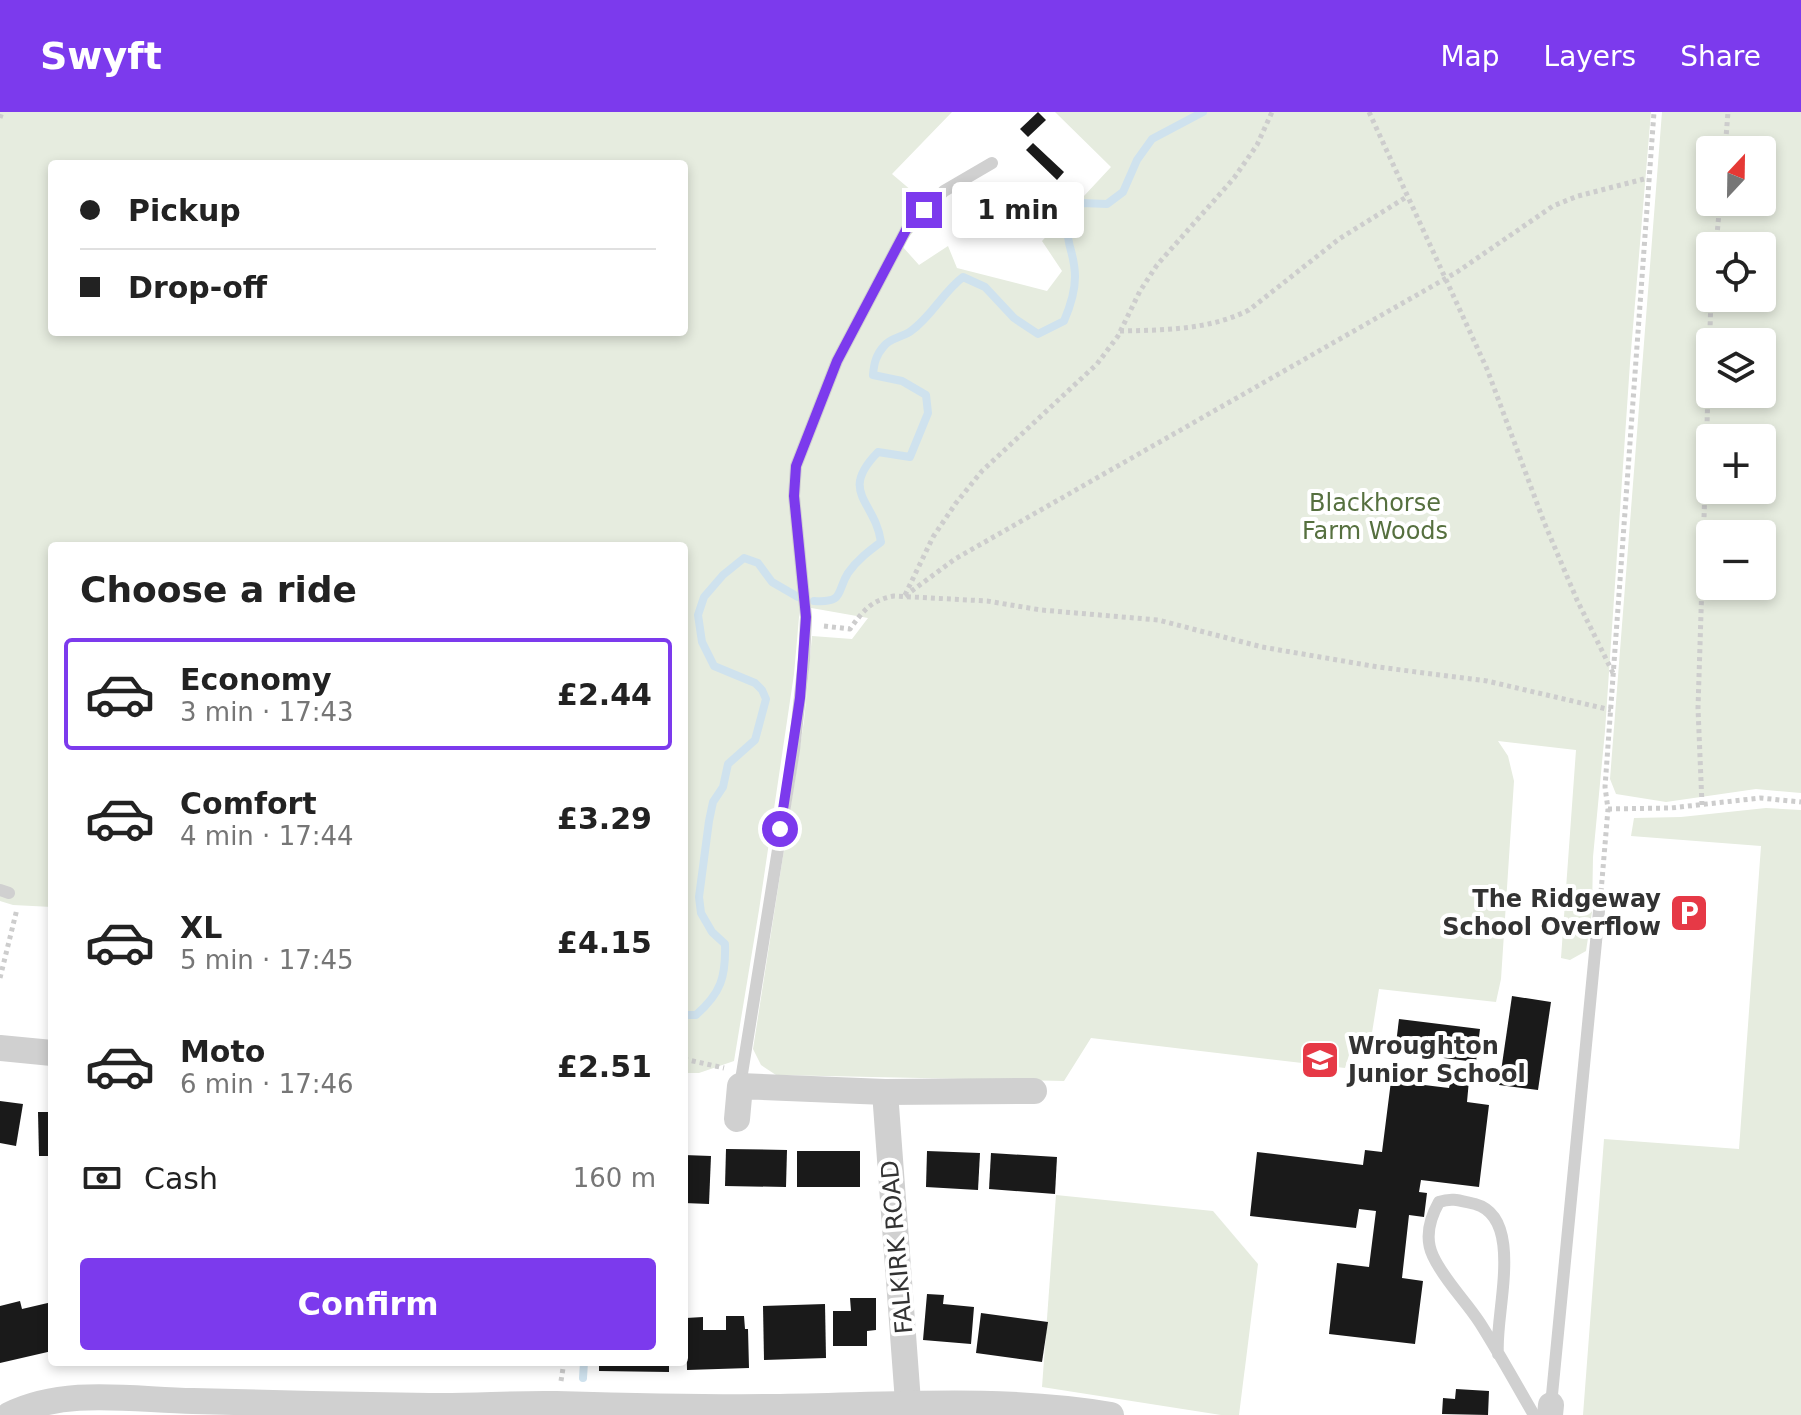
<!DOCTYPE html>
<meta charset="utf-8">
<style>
body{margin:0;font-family:"DejaVu Sans",sans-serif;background:#f2f2f2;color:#222;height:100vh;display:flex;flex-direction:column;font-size:30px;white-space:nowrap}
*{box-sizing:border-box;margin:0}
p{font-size:26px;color:#767676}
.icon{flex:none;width:44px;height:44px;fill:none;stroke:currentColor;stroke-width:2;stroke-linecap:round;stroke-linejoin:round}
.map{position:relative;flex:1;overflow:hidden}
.details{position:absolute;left:48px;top:430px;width:640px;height:824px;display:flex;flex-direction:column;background:#fff;border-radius:8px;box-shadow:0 4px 12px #0003}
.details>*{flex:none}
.guide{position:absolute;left:48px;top:48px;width:640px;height:176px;border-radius:8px;box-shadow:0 4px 12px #0003;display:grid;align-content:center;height:176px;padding:0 32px;background:#fff}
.needle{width:52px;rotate:22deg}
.tools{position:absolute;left:1696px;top:24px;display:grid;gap:16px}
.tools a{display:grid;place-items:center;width:80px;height:80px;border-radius:8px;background:#fff;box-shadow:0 4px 12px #0003;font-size:40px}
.end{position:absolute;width:36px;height:36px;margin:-18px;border:10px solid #7c3aed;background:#fff;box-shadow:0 0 0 4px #fff}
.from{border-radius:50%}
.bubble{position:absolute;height:56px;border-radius:8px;background:#fff;box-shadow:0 4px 12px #0003;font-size:26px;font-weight:700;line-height:56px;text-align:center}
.guide b{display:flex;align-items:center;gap:28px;height:76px;font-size:30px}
.guide b+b{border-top:2px solid #e0e0e0}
.guide i{width:20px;height:20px;background:#222}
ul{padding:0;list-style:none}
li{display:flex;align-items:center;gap:24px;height:112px;margin:0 16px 12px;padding:0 16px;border:4px solid transparent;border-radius:8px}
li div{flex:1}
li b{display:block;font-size:30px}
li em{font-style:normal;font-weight:700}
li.current{border-color:#7c3aed}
li>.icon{width:72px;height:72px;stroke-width:1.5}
h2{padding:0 32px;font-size:36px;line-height:96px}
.pay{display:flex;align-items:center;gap:20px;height:88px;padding:0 32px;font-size:30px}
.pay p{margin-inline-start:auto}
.button{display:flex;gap:16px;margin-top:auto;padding:16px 32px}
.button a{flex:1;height:92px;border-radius:8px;background:#7c3aed;color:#fff;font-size:32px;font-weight:700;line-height:92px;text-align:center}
header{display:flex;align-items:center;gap:48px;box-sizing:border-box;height:112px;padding:0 40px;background:#7c3aed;color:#fff}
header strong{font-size:38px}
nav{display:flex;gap:44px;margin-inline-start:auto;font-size:28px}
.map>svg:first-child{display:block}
.green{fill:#e6ecdf;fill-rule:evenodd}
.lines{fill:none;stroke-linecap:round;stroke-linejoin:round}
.stream{stroke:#cfe2ee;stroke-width:8}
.building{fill:#1a1a1a}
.path{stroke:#cdcdcd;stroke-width:5;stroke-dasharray:4 4;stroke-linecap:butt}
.lane{stroke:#d0d0d0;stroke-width:12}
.street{stroke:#d0d0d0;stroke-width:26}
.route{stroke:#7c3aed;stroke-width:10}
.labels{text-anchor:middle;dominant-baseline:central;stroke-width:8;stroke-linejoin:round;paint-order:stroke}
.park-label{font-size:24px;fill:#56703f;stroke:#fff}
.poi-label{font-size:24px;font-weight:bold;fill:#333;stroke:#fff;text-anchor:end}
.street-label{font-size:24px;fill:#333;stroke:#fff}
</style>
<header>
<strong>Swyft</strong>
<nav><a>Map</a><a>Layers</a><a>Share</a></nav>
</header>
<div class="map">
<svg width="1801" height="1303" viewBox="0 0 1801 1303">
<rect width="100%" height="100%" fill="#fff"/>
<g class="green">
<path d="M 0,0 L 952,0 L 892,62 L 932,96 L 902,134 L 919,153 L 948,134 L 957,156 L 1047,179 L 1062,159 L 1042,129 L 1111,55 L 1055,0 L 1651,0 L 1630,251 L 1605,619 L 1593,745 L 1592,800 L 1586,839 L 1570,848 L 1561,846 L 1576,638 L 1498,629 L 1508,644 L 1514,669 L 1501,867 L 1496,890 L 1379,877 L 1371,927 L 1353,930 L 1345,956 L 1091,926 L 1064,969 L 776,963 L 761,953 L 753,937 L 804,609 L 812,524 L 852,527 L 868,506 L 800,494 L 794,562 L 759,798 L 734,949 L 699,961 L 684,961 L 684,434 L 52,434 L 52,795 L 13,793 L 0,789 ZM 52,52 L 684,52 L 684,220 L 52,220 Z"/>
<path d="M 1662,0 L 1801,0 L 1801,681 L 1756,677 L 1666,690 L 1616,682 L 1610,667 ZM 1762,38 L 1762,90 L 1710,90 L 1710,38 ZM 1762,134 L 1762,186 L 1710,186 L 1710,134 ZM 1710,230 L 1762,230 L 1762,282 L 1710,282 ZM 1710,326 L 1762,326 L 1762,378 L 1710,378 ZM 1710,422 L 1762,422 L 1762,474 L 1710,474 Z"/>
<polygon points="1766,696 1801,698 1801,1303 1583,1303 1604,1027 1739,1037 1761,734 1631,724 1634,706 1681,705"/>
<polygon points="1056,1083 1213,1099 1258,1152 1239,1303 1221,1303 1042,1275"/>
</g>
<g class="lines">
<g class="stream">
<path d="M 814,489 C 845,491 836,480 848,461 C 857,448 869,439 881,430 C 875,388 838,381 878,340 L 910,345 L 928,301 L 926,283 L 902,269 L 873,263 C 874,251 876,243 884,234 C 890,226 903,225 911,219 C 932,204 943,180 963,165 L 985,175 L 1014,206 L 1038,222 L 1064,209 C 1070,195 1075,180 1075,165 C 1075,130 1055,126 1082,91 L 1107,92 L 1123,80 L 1137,48 L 1152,27 L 1203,0"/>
<path d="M 684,903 L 696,903 C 721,881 726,865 725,832 L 712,820 L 701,801 L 699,785 L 709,709 L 713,690 L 723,675 L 728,652 L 755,628 L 766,587 L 762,578 L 755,571 L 714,554 L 702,530 L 698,503 L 704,485 L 723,463 L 744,446 L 758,451 L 772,470 L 798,485"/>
<polyline points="583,1266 584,1250"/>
</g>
</g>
<g class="building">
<polygon points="1038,0 1046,8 1028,25 1020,17"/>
<polygon points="1033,31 1064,60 1057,68 1026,38"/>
<polygon points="1512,884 1551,890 1538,978 1499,973"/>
<polygon points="1399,907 1480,917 1476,950 1395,940"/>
<polygon points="1451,966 1469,968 1467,990 1489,993 1479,1075 1421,1068 1419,1080 1427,1081 1424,1105 1409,1103 1402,1166 1423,1169 1415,1232 1329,1222 1337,1151 1369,1155 1376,1099 1359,1097 1356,1116 1250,1104 1257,1040 1363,1053 1365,1038 1382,1040 1391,969 1449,976"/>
<polygon points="0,989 23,992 16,1034 0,1031"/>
<polygon points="38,1000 52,1000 52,1044 39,1044"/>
<polygon points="726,1037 787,1038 786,1075 725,1074"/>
<rect x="797" y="1039" width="63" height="36"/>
<polygon points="927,1039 980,1041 978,1078 926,1075"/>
<polygon points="991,1041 1057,1045 1055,1082 989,1077"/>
<polygon points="684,1043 711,1044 709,1092 684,1091"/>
<polygon points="927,1182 944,1183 943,1192 974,1195 971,1232 923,1228"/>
<polygon points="850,1186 876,1186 876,1218 867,1219 867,1234 833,1234 833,1199 851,1199"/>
<polygon points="20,1189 22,1197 52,1190 52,1239 0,1251 0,1194"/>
<polygon points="825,1192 826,1246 764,1248 763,1194"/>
<polygon points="981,1201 1048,1210 1042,1250 976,1241"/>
<polygon points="726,1204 744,1204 745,1217 748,1217 749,1256 687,1258 686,1206 703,1205 703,1218 726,1218"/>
<polygon points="505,1250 546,1250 545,1254 505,1253"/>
<polygon points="599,1250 669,1250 669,1260 599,1259"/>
<polygon points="1456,1277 1489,1279 1488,1303 1442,1302 1443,1286 1455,1287"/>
</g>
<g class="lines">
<g class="path">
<polyline points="1369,0 1487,257 1544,410 1577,488 1613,561"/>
<polyline points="0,6 2,0"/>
<polyline points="1725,38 1728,0"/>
<polyline points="1716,134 1720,90"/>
<path d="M 1120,219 C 1165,218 1209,218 1249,198 L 1339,127 L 1408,84"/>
<polyline points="905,483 933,425 956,391 982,359 1097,252 1118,224 1140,179 1157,153 1234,66 1257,33 1272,0"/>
<polyline points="905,484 955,447 1457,160 1553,94 1578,84 1648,66"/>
<path d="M 824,514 L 850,517 C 863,499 871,488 894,484 L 987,489 L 1041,498 L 1158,508 L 1262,535 L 1378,555 L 1487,569 L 1611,598"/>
<polyline points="1702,693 1698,596 1711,186"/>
<polyline points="1608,697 1671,696 1760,686 1801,690"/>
<polyline points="1601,780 1608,697 1605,675 1654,0"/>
<polyline points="0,866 17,797"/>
<polyline points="684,947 724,956"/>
<polyline points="561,1269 564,1250"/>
</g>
<g class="lane">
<polyline points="0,778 9,781"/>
<polyline points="740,974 794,638 804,548 806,505 794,384 796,354 837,249 906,118 944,79 992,51"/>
<path d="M 1498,1242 C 1494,1204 1526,1106 1475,1092 C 1461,1089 1453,1085 1439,1090 C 1430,1106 1424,1125 1433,1144 C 1444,1168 1465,1188 1480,1211 C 1499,1241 1516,1272 1534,1303"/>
<polyline points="1551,1293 1599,799"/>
</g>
<g class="street">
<polyline points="0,936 52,941"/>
<polyline points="885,980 908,1290"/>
<polyline points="737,1007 740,974 885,980 1034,979"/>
<path d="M 9,1303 C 66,1275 132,1288 193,1289 C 272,1291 350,1293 429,1294 C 471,1295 513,1291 556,1292 C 628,1294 701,1296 773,1295 C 886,1294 998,1284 1111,1303"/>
<polyline points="1550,1303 1551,1293"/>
</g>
</g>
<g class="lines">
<polyline class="route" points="780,717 800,586 806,505 794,384 796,354 837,249 906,118 924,98"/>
</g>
<defs>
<symbol id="parking-square" viewBox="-11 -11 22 22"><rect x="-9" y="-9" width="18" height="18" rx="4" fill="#e63946" stroke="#fff"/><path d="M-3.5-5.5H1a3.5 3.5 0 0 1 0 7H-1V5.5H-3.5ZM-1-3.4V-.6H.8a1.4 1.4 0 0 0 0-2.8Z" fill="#fff"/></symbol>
<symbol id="school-square" viewBox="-11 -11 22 22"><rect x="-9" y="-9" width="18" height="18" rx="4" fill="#e63946" stroke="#fff"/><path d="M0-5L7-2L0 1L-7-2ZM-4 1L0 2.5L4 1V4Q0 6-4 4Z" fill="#fff"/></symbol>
</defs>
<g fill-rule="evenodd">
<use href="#parking-square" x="1667" y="779" width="44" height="44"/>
<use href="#school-square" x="1298" y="926" width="44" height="44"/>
</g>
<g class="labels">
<g class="park-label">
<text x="1375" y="391">Blackhorse<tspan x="1375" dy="28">Farm Woods</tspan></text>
</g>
<g class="poi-label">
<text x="1661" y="787">The Ridgeway<tspan x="1661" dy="28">School Overflow</tspan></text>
<text x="1348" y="934" text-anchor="start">Wroughton<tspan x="1348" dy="28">Junior School</tspan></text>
</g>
<g class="street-label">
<text transform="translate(897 1135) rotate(-95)">FALKIRK ROAD</text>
</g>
</g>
</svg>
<div class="tools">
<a><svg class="needle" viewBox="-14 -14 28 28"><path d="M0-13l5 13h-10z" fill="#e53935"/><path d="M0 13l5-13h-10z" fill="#767676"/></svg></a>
<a><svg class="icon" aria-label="locate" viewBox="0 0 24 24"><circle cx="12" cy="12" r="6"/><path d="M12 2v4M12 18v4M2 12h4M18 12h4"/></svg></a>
<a><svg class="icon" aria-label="layers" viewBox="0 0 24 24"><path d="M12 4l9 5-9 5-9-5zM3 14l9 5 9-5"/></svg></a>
<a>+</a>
<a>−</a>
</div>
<i class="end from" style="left:780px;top:717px"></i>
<i class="end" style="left:924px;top:98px"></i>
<div class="bubble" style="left:952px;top:70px;width:132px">1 min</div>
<div class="guide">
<b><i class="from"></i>Pickup</b>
<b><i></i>Drop-off</b>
</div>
<section class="details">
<h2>Choose a ride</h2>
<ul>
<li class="current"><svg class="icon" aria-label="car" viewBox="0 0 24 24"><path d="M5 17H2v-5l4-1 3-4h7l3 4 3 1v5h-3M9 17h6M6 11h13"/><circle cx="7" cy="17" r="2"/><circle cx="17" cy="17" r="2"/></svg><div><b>Economy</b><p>3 min · 17:43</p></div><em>£2.44</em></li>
<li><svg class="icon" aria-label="car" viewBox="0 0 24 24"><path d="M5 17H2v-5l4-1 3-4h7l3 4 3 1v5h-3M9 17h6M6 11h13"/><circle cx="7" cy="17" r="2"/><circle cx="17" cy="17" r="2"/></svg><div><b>Comfort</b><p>4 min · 17:44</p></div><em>£3.29</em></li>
<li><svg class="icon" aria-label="car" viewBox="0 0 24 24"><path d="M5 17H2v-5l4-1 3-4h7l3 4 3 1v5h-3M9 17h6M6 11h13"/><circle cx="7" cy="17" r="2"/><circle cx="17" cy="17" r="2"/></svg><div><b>XL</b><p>5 min · 17:45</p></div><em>£4.15</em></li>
<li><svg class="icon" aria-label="car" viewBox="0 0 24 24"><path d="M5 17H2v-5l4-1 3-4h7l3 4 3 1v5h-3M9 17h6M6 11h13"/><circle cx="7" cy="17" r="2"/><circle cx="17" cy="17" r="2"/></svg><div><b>Moto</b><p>6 min · 17:46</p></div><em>£2.51</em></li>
</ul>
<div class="pay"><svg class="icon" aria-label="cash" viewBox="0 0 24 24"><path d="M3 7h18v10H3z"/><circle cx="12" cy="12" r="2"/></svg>Cash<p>160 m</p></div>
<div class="button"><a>Confirm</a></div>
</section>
</div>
